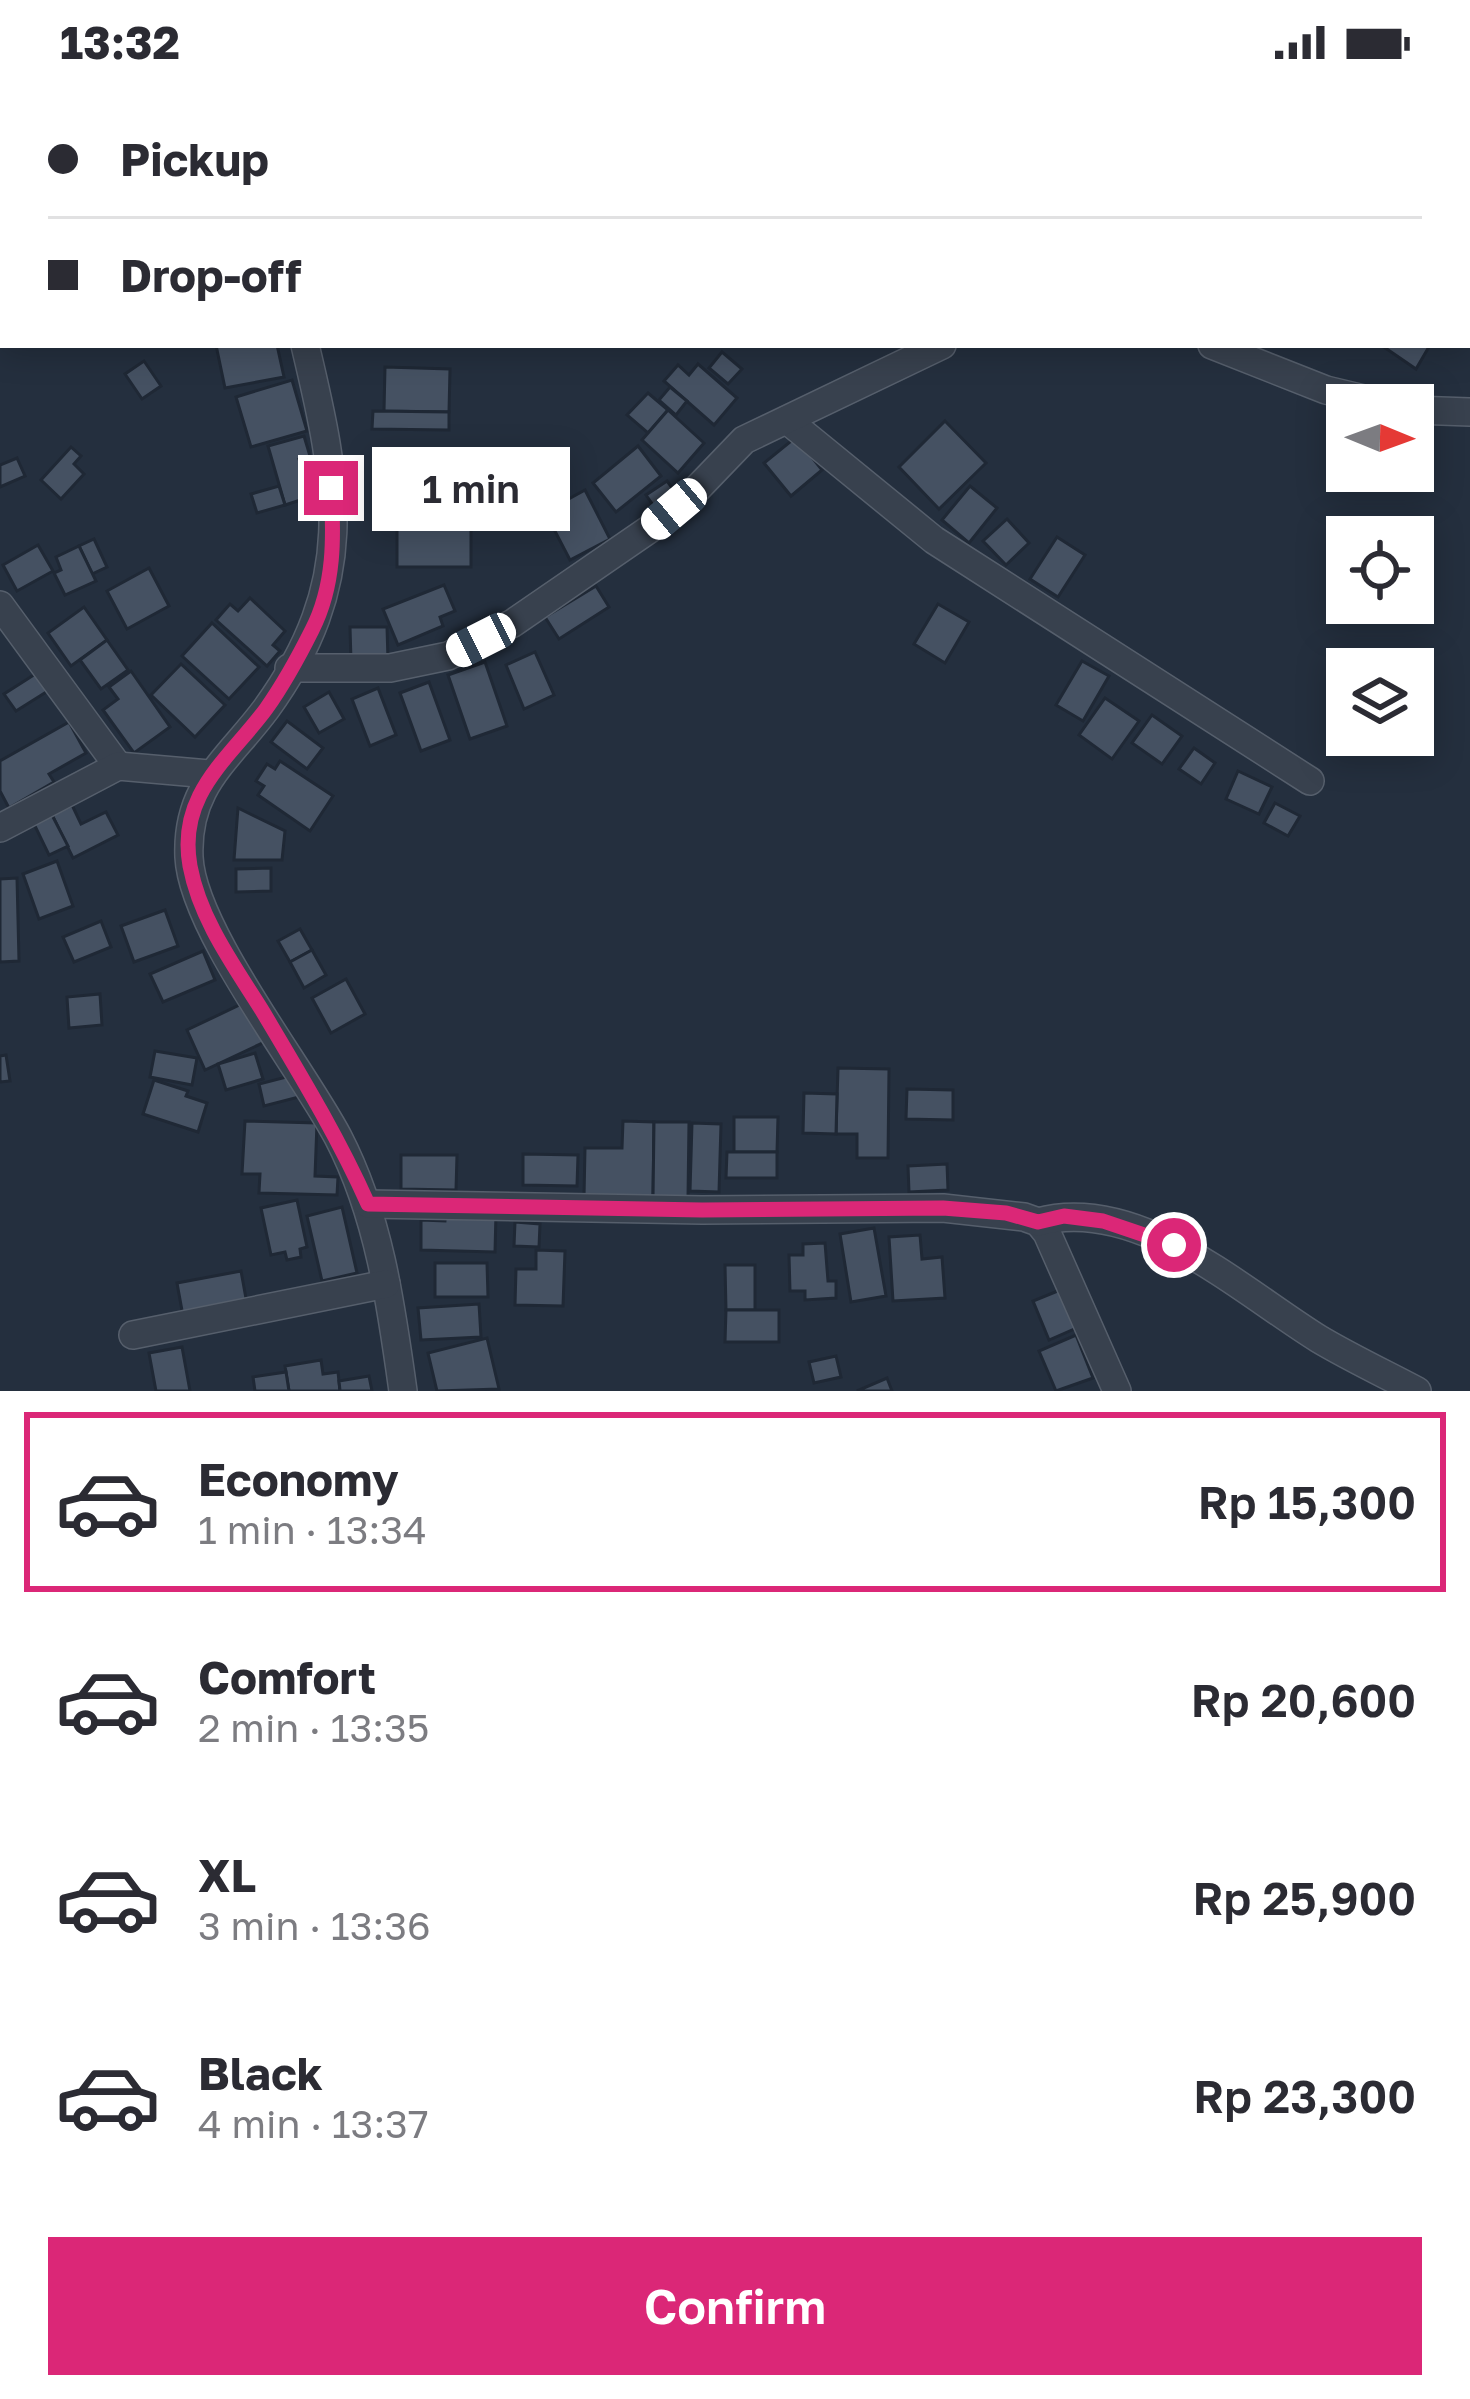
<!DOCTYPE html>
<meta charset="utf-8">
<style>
body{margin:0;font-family:"Golos Text",sans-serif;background:#f7f7f7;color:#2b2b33;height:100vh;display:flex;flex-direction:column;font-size:45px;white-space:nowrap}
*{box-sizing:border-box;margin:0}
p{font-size:39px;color:#7c7c81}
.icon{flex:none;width:66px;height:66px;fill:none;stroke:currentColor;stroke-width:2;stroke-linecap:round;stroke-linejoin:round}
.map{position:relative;height:1307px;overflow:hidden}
.drawer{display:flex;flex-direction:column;background:#fff;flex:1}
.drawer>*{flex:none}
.banner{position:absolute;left:0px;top:0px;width:1470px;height:264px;box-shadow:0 6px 30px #0003;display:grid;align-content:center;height:264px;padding:0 48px;background:#fff}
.needle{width:78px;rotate:91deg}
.fabs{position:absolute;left:1326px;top:300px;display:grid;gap:24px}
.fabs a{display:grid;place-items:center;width:108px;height:108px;border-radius:0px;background:#fff;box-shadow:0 6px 30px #0003;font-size:60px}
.end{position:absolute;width:54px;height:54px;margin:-27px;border:15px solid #db2777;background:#fff;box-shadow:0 0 0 6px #fff}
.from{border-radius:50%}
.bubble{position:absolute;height:84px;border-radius:0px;background:#fff;box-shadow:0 6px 30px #0003;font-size:39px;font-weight:600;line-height:84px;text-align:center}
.car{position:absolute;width:36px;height:72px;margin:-36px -18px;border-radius:15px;box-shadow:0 0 9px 3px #0007;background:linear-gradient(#fff 24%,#345 0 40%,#fff 0 76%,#345 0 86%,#fff 0)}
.banner b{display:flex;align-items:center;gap:42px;height:114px;font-size:45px}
.banner b+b{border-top:3px solid #e1e1e2}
.banner i{width:30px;height:30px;background:#2b2b33}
ul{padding:21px 0 0;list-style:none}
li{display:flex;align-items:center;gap:36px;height:180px;margin:0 24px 18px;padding:0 24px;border:6px solid transparent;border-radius:0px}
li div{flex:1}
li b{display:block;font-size:45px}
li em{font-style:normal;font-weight:600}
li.active{border-color:#db2777}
li>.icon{width:108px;height:108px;stroke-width:1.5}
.action{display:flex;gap:24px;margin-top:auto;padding:24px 48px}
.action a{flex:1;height:138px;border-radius:0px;background:#db2777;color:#fff;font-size:48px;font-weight:600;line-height:138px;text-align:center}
.status{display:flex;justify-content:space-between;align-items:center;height:84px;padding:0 60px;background:#fff;direction:ltr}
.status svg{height:33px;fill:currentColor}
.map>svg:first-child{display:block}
.building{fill:#455162;stroke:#1f2835;stroke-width:3}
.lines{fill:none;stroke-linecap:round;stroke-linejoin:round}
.minor-casing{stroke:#565f6c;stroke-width:30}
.minor{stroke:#38414e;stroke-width:27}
.route{stroke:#db2777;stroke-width:15}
</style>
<div class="status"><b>13:32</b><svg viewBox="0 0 49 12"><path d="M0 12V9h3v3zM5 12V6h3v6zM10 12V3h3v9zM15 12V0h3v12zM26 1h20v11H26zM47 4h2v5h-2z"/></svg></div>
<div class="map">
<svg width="1470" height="1307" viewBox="0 0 1470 1307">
<rect width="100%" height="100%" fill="#242f3e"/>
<g class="building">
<polygon points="314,0 362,0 314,3"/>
<polygon points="0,94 3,94 1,170 0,160"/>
<polygon points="216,261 277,261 284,293 225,304"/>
<polygon points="1381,261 1430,261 1416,285"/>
<polygon points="722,268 742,285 728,300 709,284"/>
<polygon points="144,277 161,302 142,315 125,290"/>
<polygon points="698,280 737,314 714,341 664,297 678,281 689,291"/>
<polygon points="385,283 450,285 449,328 384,327"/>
<polygon points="292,296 307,347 251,363 236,313"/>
<polygon points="670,303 687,317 676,331 659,316"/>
<polygon points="648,309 668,326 648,349 627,331"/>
<polygon points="668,326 704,359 678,389 642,356"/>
<polygon points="373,327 449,328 449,346 372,345"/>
<polygon points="945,337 986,379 939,425 899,383"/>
<polygon points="304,352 310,372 299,375 310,413 285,421 268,362"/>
<polygon points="796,353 822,386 791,412 764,379"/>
<polygon points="638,362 661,392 616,428 593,399"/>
<polygon points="71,363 81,372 74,380 84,390 61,415 41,396"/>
<polygon points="17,374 25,392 0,403 0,381"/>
<polygon points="318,376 325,401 308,406 301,381"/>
<polygon points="667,397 679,413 658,428 646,411"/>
<polygon points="279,402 285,421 257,429 251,410"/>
<polygon points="970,402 997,424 969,459 942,436"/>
<polygon points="585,406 610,455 570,476 545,428"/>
<polygon points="436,428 471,428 471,483 397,483 397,442 436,443"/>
<polygon points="1007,435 1029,459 1006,481 983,457"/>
<polygon points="1057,453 1085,471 1058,513 1030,495"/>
<polygon points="94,455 107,483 92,490 79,462"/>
<polygon points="38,461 53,487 17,507 3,481"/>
<polygon points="79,462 96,497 65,511 54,489 61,486 56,473"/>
<polygon points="149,484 169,522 127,545 107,507"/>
<polygon points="444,501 455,527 440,533 443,542 398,561 383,525"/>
<polygon points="596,502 609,523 559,555 545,533"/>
<polygon points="250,514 285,547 273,561 280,567 267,582 216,536 230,520 238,527"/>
<polygon points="938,520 969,538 945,579 914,560"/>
<polygon points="84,523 107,556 71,582 48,549"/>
<polygon points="212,539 259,583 229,615 182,572"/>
<polygon points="350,543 387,543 388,576 351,577"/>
<polygon points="107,556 128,586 101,605 80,576"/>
<polygon points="535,568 554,611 524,625 506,581"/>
<polygon points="1082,577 1109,592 1083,637 1056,621"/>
<polygon points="485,578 507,642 470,655 448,591"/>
<polygon points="181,580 225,621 195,653 151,611"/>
<polygon points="40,587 51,605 16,627 4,610"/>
<polygon points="131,587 170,643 134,669 103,626 118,615 109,603"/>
<polygon points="429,598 450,656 421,667 400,609"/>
<polygon points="378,604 396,651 370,662 352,615"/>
<polygon points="329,608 344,635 319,649 304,623"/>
<polygon points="1105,614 1139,637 1112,675 1079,651"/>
<polygon points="1152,631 1182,652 1162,680 1132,659"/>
<polygon points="287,637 323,664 307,685 271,658"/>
<polygon points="69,638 86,669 49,690 54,698 9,724 0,707 0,677"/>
<polygon points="1194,664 1215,679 1201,700 1179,685"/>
<polygon points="280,677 333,712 310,747 258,711 264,702 256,697 267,680 275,685"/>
<polygon points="1238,687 1272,703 1259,730 1226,715"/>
<polygon points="1275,719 1300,732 1288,752 1264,739"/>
<polygon points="72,721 81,740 106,728 118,751 73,774 52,731"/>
<polygon points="238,724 285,747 282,776 234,776"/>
<polygon points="52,731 68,762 49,771 34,740"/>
<polygon points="57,777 73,822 39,835 23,790"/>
<polygon points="271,784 271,807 236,808 236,785"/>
<polygon points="17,794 19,877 0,878 0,795"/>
<polygon points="165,826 178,862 134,878 121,842"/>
<polygon points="101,837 111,863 74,878 63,853"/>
<polygon points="300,845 312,866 290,878 278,857"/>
<polygon points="312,866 326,891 304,904 290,878"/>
<polygon points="203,867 215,896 163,918 150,890"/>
<polygon points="346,895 365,930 331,949 312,914"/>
<polygon points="100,910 102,941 69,944 67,913"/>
<polygon points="252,915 271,955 205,986 187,946"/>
<polygon points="155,967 197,974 192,1001 150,993"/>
<polygon points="255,969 263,995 226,1006 218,980"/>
<polygon points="6,971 10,997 0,998 0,972"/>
<polygon points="838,984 889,985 888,1074 857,1074 857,1050 836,1050"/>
<polygon points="294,991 299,1013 264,1022 259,1000"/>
<polygon points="154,996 188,1007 186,1012 207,1019 198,1048 143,1030"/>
<polygon points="907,1005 953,1006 953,1036 906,1035"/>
<polygon points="804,1009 837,1010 836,1050 803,1049"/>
<polygon points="734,1033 778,1033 777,1068 734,1068"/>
<polygon points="245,1037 317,1039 315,1092 338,1093 337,1111 259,1109 260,1090 242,1090"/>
<polygon points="623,1037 654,1038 653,1114 584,1113 585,1064 622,1064"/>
<polygon points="654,1038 689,1038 688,1114 653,1114"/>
<polygon points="692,1039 721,1040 719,1108 690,1107"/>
<polygon points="727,1068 777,1068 777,1094 726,1094"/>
<polygon points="523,1070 578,1071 577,1102 523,1101"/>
<polygon points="401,1071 457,1071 456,1106 401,1105"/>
<polygon points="947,1080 948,1106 909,1108 908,1082"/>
<polygon points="297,1116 307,1163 300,1165 301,1173 287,1176 285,1168 271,1171 261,1124"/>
<polygon points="342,1123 357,1189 322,1197 307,1132"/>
<polygon points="446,1128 496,1129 495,1168 421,1166 421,1136 445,1137"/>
<polygon points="515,1138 540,1140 539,1163 514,1162"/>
<polygon points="874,1144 886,1212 851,1218 840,1150"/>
<polygon points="920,1151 922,1175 942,1173 945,1214 893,1217 889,1153"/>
<polygon points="825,1159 828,1197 836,1197 836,1214 805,1216 805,1207 790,1207 789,1171 803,1171 803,1160"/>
<polygon points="536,1166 565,1167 563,1222 515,1221 516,1185 536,1185"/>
<polygon points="435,1179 487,1179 488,1213 435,1213"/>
<polygon points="725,1181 755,1181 755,1226 726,1226"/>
<polygon points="241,1187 247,1220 183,1232 177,1199"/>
<polygon points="1065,1204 1081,1242 1049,1256 1033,1217"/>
<polygon points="479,1220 481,1253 421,1256 418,1224"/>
<polygon points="726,1226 779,1226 779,1258 725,1258"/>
<polygon points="1076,1251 1093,1294 1056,1307 1039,1267"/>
<polygon points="487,1254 499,1305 437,1307 428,1269"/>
<polygon points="182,1263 190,1307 156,1307 149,1269"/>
<polygon points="836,1272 841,1293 814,1299 809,1278"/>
<polygon points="321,1276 323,1290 338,1288 340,1307 289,1307 285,1282"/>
<polygon points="286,1288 289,1307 255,1307 253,1293"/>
<polygon points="369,1292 372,1307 340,1307 339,1297"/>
<polygon points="887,1294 892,1307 857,1307"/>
</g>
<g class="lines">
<defs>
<g id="minor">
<polyline points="1001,0 1004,3"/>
<polyline points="1177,0 1180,3"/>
<polyline points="254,3 254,0"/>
<polyline points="1224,3 1226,0"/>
<polyline points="0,38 3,38"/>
<path d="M 305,261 C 339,403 358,498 266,625 C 228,676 186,702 189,773 C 192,845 301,983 338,1053 C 379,1132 391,1220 403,1307"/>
<polyline points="1212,261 1326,306 1389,321"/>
<polyline points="1413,326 1470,328"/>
<polyline points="787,336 934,456 1310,697"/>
<polyline points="0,521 118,682"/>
<polyline points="289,584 390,584 448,572 513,539 654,442 693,409 744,356 942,261"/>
<polyline points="0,744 118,682 209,690"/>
<polyline points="368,1120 702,1126 943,1124 1024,1133 1038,1138 1047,1149 1117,1307"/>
<path d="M 1038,1138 C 1138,1111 1240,1206 1319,1255 C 1351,1274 1385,1290 1417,1307"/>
<polyline points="133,1251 386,1200"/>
</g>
</defs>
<use href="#minor" class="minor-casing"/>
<use href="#minor" class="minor"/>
</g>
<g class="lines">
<path class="route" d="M 331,404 C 334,452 335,501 312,546 C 299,572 283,601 266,625 C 229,675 177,710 190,782 C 200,836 235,883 263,928 C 301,992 338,1053 368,1120 L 702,1126 L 943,1124 L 1006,1129 L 1038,1138 L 1064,1132 L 1103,1137 L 1174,1161"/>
</g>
</svg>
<div class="fabs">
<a><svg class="needle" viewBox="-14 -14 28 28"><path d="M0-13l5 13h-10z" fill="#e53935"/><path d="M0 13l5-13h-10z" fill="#7c7c81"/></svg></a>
<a><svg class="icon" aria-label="locate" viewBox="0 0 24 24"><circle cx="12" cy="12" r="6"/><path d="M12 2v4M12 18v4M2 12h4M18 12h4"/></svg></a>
<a><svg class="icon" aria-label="layers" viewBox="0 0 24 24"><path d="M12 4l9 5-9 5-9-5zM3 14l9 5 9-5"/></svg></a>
</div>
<i class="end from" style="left:1174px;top:1161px"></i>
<i class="end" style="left:331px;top:404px"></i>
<div class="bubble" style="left:372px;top:363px;width:198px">1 min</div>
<i class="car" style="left:674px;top:425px;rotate:230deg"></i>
<i class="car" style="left:481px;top:556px;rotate:243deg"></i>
<div class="banner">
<b><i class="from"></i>Pickup</b>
<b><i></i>Drop-off</b>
</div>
</div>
<section class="drawer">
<ul>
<li class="active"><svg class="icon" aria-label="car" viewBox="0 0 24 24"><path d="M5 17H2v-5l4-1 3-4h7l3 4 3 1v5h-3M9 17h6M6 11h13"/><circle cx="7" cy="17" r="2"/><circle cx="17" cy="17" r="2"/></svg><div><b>Economy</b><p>1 min · 13:34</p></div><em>Rp 15,300</em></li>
<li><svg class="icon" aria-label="car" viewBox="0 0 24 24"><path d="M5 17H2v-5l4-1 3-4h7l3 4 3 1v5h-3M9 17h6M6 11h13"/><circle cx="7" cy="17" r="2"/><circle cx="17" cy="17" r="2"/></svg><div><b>Comfort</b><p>2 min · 13:35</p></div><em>Rp 20,600</em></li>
<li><svg class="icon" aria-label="car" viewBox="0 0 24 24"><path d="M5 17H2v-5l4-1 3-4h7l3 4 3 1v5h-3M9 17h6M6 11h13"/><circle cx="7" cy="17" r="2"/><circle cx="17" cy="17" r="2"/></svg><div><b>XL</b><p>3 min · 13:36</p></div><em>Rp 25,900</em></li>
<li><svg class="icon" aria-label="car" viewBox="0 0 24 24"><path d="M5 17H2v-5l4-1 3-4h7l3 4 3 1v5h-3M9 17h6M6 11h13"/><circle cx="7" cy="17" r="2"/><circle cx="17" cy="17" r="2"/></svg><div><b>Black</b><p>4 min · 13:37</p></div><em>Rp 23,300</em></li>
</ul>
<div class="action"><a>Confirm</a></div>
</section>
